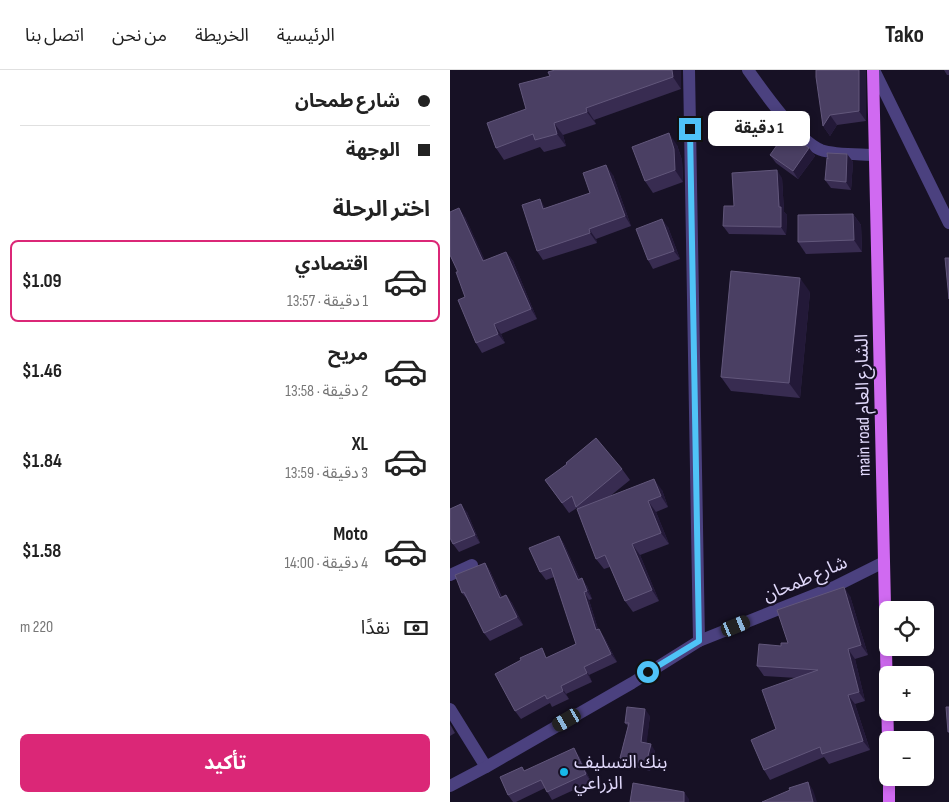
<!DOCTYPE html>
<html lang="ar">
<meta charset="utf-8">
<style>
body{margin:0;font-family:"Sofia Sans Condensed","Noto Sans Arabic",sans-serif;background:#f2f2f2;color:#222;direction:rtl;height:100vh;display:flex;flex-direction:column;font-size:19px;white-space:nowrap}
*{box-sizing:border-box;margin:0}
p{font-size:16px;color:#767676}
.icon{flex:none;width:28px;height:28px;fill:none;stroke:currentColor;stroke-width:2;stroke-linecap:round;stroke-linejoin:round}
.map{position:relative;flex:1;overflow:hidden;direction:ltr}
.sheet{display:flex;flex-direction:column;background:#fff;width:450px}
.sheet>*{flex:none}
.hud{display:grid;align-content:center;height:110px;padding:0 20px;background:#fff}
.controls{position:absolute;left:429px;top:531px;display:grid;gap:10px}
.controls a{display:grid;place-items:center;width:55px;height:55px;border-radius:8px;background:#fff;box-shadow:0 2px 8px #0003;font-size:25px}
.end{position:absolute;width:22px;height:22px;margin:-11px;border:6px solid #4fc3f7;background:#111;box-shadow:0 0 0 2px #111}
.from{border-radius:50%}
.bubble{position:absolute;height:35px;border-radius:8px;background:#fff;box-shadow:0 2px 8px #0003;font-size:16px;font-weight:700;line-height:35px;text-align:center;direction:rtl}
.car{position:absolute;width:15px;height:30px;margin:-15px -8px;border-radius:6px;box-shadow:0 0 4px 1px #0007;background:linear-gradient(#222 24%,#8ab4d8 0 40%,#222 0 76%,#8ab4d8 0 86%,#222 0)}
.hud b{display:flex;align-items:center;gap:18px;height:48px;font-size:19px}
.hud b+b{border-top:1px solid #e0e0e0}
.hud i{width:12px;height:12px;background:#222}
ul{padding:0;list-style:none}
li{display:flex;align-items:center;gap:15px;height:82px;margin:0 10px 8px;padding:0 10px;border:2px solid transparent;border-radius:8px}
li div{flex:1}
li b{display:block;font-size:19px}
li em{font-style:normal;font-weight:700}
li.active{border-color:#db2777}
li>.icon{width:45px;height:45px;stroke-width:1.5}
h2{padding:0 20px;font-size:22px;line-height:60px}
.pay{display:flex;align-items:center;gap:12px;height:55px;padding:0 20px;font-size:19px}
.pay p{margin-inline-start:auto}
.button{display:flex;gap:10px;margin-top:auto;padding:10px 20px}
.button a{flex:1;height:58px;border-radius:8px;background:#db2777;color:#fff;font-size:20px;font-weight:700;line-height:58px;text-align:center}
header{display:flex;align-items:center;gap:30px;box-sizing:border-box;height:70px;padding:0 25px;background:#fff;border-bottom:1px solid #e0e0e0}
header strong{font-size:24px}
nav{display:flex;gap:28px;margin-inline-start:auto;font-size:18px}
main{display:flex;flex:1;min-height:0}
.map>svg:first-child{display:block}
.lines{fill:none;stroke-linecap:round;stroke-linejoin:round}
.minor{stroke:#4b417f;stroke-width:12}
.major{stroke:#d06af1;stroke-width:12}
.wall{fill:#382c51}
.shaded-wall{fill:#231938}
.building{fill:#4a3f63;stroke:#62577b}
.route{stroke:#4fc3f7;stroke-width:6}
.poi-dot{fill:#17b9e9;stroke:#171125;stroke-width:2}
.labels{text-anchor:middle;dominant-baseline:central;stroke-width:4.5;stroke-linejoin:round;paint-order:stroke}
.street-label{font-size:18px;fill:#e1d9fb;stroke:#171125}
.poi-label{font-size:18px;fill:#e1d9fb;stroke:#171125;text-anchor:start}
</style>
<header>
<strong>Tako</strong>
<nav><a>الرئيسية</a><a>الخريطة</a><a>من نحن</a><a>اتصل بنا</a></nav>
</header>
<main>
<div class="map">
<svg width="499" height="732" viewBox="0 0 499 732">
<rect width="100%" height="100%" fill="#171125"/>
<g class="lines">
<g class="minor">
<polyline points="239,0 249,571"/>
<path d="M 298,0 C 313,21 347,70 371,80 C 384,85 410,84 425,85"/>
<polyline points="424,0 499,153"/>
<polyline points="0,505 22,495"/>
<polyline points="0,639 36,697"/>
<polyline points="0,716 36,697 182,613 249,571 384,517 434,492"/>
</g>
<g class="major">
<polyline points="423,0 438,670"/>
<polyline points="439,708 439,732"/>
</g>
</g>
<g class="wall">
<polygon points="231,0 231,19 144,50 146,54 113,65 116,76 94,82 90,77 54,90 46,78 37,53"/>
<polygon points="366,0 416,0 416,51 387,55 380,66 373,56"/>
<polygon points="494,0 499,0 499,5 497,5"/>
<polygon points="227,75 232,90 233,112 203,123 195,111"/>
<polygon points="359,78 365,86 348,109 326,93 320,85"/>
<polygon points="397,84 403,92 401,120 381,118 375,110 378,89"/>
<polygon points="163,105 181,156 146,169 147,173 93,190 87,181 96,138 140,123"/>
<polygon points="332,108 334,142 337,145 336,165 279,164 273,156 284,136"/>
<polygon points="403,144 411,155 412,182 356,184 348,172"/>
<polygon points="15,147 35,191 56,182 63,191 87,249 51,264 55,273 32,283 26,273 15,227 8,202"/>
<polygon points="218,157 230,189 203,199 198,190"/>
<polygon points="360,222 350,328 281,321 271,307"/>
<polygon points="172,399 180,410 159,427 212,420 218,437 206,442 219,474 190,485 209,531 183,542 175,531 160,497 154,499 146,489 127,439 127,438 119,443 95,410"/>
<polygon points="17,442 30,473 9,482 3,474"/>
<polygon points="109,466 114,474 130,509 137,516 142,529 139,530 148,559 154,567 167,592 139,605 142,612 116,624 119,629 102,637 100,633 71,649 65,641 98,587 126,574 104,507 96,510 90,502"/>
<polygon points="35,493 40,501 52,527 56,525 62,533 73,555 40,571 34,563 19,531 12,523"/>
<polygon points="400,526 418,585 405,589 415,631 405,634 420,680 379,694 374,687 320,710 314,700 326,659 347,608 314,606 307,596 331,576 338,573"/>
<polygon points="200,646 196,673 205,681 200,701 175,694 170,688 178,656 175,653"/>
<polygon points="0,654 5,663 0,666"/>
<polygon points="129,686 141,712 102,730 95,718 66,732 63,732 58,725 75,700"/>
</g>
<g class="shaded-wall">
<polygon points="222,0 231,0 231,19 223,7"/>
<polygon points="409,0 416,0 416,51 409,41"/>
<polygon points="136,38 144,50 146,54 137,42"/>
<polygon points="380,45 387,55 380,66 373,56"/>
<polygon points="104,53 113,65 116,76 107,64"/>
<polygon points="219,63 227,75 232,90 233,112 225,100"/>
<polygon points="359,78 365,86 348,109 343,101"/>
<polygon points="397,84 403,92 401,120 396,112"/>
<polygon points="156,95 163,105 181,156 175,146"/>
<polygon points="327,100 332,108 334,142 337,145 336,165 331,157"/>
<polygon points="90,129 96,139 93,139"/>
<polygon points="9,138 15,147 40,201 33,191"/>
<polygon points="403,144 411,155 412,182 404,170"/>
<polygon points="212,149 218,157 230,189 224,181"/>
<polygon points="139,159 146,169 147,173 140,163"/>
<polygon points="56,182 63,191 87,249 81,239"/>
<polygon points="350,208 360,222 350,328 339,313"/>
<polygon points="44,254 51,264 55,273 48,264"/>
<polygon points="204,409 212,420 218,437 211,426"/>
<polygon points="198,431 206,442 219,474 211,463"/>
<polygon points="11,434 17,442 30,473 25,465"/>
<polygon points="109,466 114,474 134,518 128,510"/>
<polygon points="182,474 190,485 209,531 202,520"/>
<polygon points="35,493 40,501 55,536 50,528"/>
<polygon points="132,508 137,516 142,529 137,521"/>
<polygon points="394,517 400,526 418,585 411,575"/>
<polygon points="134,522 139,530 151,569 146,560"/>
<polygon points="56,525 62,533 73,555 67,547"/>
<polygon points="149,559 154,567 167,592 161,584"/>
<polygon points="398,579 405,589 415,631 409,622"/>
<polygon points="134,597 139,605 142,612 137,603"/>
<polygon points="111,616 116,624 119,629 113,621"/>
<polygon points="398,625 405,634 420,680 413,671"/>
<polygon points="195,639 200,646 196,679 191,672"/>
<polygon points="201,674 205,681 200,701 196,694"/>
<polygon points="124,678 129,686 141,712 136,704"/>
<polygon points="358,712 363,720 367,732 363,732"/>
<polygon points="234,722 239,729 239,732 234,732"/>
</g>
<g class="building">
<polygon points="105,0 222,0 223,7 136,38 137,42 104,53 107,64 85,70 83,64 46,78 37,53 76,39 69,14 100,6 98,2"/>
<polygon points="366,0 409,0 409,41 380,45 373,56 366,7"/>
<polygon points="337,61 359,78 343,101 320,85"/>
<polygon points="219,63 224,79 225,100 195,111 182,77"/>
<polygon points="377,83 397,84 396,112 375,110 377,88 378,89"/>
<polygon points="156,95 175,146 139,159 140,163 87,181 72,135 90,129 93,139 140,123 133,103"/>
<polygon points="327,100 329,137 331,137 331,157 273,156 274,136 284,136 282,103"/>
<polygon points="9,138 33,191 56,182 81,239 44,254 48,264 26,273 8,230 15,227 6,202 8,202 0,185 0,142"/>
<polygon points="403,144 404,170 348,172 348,145"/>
<polygon points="212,149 224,181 198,190 186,159"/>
<polygon points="495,188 499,188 499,229"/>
<polygon points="281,201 350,208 339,313 271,307"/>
<polygon points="146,368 172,399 126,437 122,426 112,433 95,410 117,394 116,393"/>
<polygon points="204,409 211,426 198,431 211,463 182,474 202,520 175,531 155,485 146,489 127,439"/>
<polygon points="11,434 25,465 3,474 0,468 0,439"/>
<polygon points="109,466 128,510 132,508 137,521 134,522 146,560 149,559 161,584 134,597 137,603 111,616 113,621 97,629 95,625 65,641 45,604 71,590 70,588 92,578 96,588 126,574 101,498 90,502 79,478"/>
<polygon points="35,493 50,528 56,525 67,547 34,563 14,522 12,523 5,505"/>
<polygon points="394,517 411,575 398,579 409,622 398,625 413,671 372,684 370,677 314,700 301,670 326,659 312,620 368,600 307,596 309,574 331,576 331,573 338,573 327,540"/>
<polygon points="177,637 195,639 191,672 201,674 196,694 170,688 179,653 175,653"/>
<polygon points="496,637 499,637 499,662 498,662"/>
<polygon points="124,678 136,704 97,722 91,710 58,725 50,707 72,697 74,701"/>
<polygon points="358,712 363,732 312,732 340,720 339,718"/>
<polygon points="183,713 234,722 234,732 180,732"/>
</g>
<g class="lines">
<polyline class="route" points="198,602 249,571 240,59"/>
</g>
<circle class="poi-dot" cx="114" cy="702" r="5"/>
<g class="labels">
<g class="street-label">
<text transform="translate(413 335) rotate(-91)">main road الشارع العام</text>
<text transform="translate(355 509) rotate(-23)">شارع طمحان</text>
</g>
<g class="poi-label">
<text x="124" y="692">بنك التسليف<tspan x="124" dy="21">الزراعي</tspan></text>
</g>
</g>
</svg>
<div class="controls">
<a><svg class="icon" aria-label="locate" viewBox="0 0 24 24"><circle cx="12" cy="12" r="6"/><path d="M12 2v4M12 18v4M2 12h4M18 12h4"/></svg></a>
<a>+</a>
<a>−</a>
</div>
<i class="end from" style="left:198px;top:602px"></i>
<i class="end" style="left:240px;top:59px"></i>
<div class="bubble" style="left:258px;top:41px;width:102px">1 دقيقة</div>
<i class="car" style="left:286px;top:556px;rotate:68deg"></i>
<i class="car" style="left:117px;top:650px;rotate:240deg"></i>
</div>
<section class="sheet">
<div class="hud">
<b><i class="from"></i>شارع طمحان</b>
<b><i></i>الوجهة</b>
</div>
<h2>اختر الرحلة</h2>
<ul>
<li class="active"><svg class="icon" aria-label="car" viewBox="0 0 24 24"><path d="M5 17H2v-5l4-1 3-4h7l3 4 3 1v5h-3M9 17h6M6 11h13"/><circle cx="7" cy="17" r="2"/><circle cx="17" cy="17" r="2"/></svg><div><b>اقتصادي</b><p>1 دقيقة · 13:57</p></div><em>$1.09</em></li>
<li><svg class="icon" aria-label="car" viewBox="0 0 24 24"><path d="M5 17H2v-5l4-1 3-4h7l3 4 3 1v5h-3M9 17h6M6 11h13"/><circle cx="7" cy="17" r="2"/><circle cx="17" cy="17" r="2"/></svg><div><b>مريح</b><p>2 دقيقة · 13:58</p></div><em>$1.46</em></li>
<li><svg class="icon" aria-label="car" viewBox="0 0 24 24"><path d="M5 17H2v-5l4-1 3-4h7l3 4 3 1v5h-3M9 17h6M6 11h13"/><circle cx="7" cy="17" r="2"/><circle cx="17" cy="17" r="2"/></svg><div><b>XL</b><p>3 دقيقة · 13:59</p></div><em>$1.84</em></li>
<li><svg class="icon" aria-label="car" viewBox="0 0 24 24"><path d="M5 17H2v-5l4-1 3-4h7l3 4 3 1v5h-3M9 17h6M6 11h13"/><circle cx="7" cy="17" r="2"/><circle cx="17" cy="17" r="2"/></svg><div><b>Moto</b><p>4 دقيقة · 14:00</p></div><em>$1.58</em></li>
</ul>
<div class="pay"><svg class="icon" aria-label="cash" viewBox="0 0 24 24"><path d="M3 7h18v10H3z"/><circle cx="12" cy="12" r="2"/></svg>نقدًا<p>220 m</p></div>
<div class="button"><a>تأكيد</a></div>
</section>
</main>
